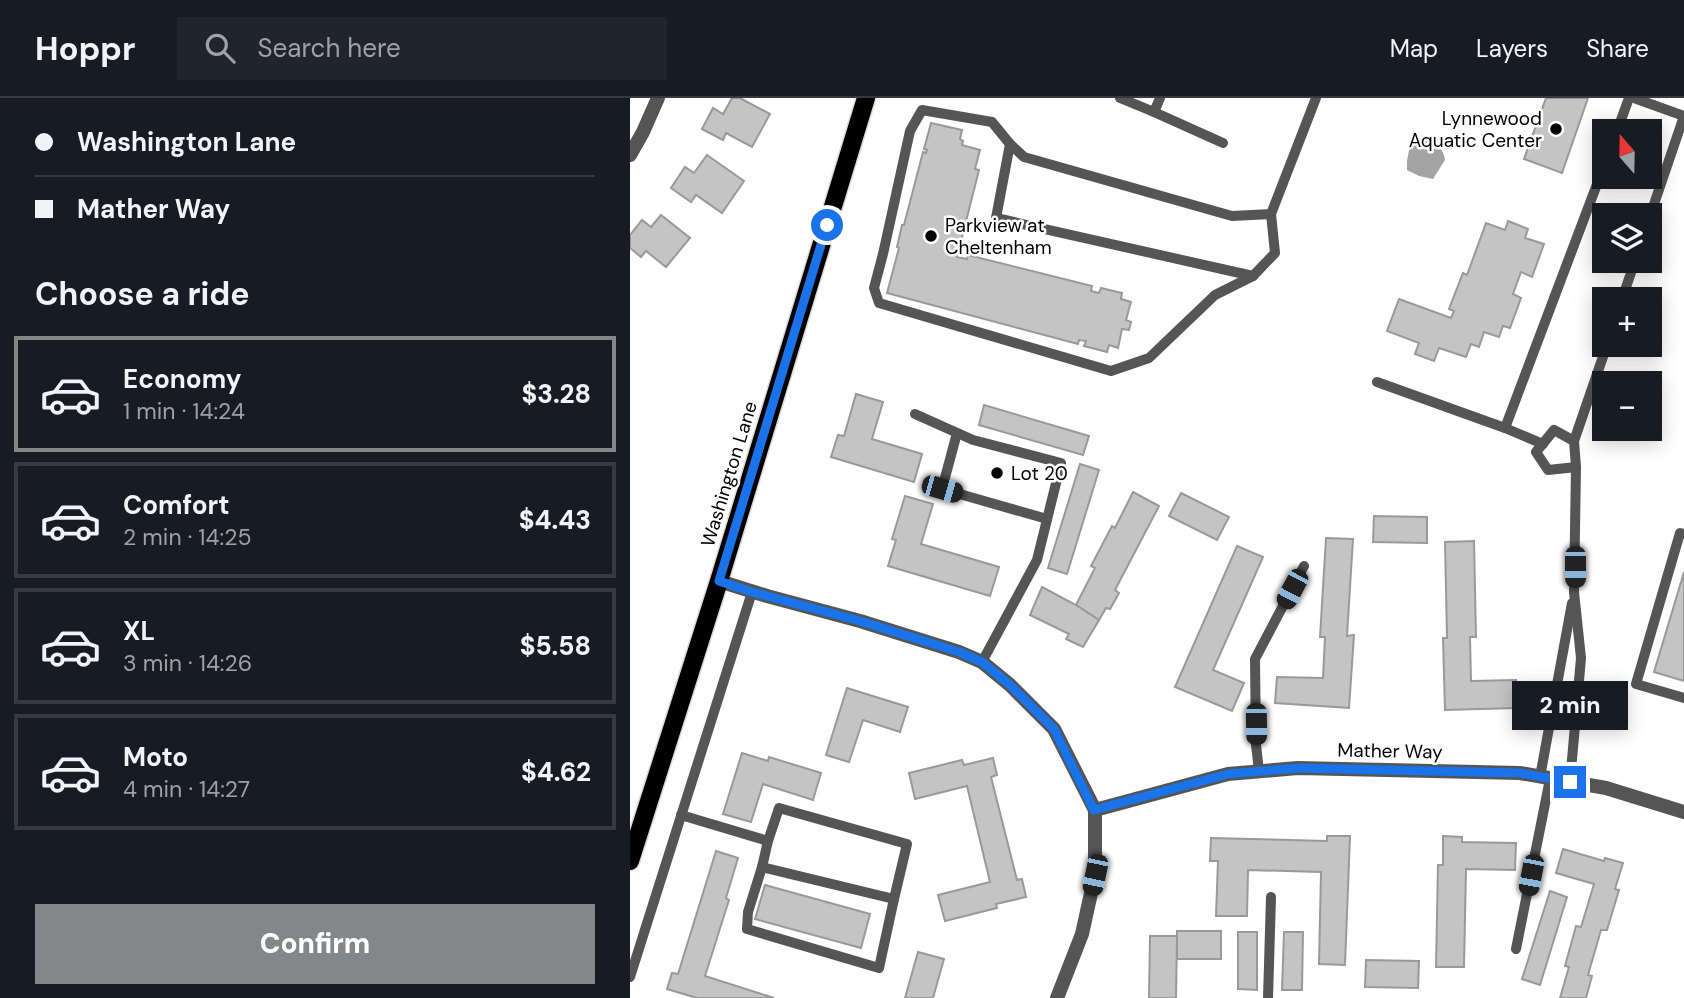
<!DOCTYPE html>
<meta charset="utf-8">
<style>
body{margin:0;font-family:"DM Sans",sans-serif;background:#20242c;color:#f1f3f6;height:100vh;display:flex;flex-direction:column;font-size:26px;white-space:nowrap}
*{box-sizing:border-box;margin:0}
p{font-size:23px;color:#9ea1a6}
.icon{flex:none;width:38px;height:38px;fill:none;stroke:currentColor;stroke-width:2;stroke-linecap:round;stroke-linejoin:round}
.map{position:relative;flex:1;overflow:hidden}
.details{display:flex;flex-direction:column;background:#171b24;width:630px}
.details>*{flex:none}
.guide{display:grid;align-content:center;height:154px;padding:0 35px;background:#171b24}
.needle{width:46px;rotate:340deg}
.fabs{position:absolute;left:962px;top:21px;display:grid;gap:14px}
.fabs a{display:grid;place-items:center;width:70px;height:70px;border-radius:0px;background:#171b24;box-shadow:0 4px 18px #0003;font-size:35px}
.end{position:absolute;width:32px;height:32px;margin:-16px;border:9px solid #1a73e8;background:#fff;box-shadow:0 0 0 4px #fff}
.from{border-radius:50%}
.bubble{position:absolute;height:49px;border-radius:0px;background:#171b24;box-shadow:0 4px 18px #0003;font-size:23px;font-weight:800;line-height:49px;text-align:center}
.car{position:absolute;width:21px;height:42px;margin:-21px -10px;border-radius:9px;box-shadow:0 0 5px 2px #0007;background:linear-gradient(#222 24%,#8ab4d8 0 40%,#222 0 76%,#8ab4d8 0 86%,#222 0)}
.guide b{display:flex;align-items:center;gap:24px;height:66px;font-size:26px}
.guide b+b{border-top:2px solid #363941}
.guide i{width:18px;height:18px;background:#f1f3f6}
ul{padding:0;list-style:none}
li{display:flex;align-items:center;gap:21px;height:116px;margin:0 14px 10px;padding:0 21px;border:4px solid #363941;border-radius:0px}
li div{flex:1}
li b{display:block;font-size:26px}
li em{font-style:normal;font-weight:800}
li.on{border-color:#858687}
li>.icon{width:63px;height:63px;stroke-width:1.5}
h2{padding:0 35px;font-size:32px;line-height:84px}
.primary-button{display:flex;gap:14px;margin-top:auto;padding:14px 35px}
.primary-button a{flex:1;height:80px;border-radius:0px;background:#858687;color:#fff;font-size:28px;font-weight:800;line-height:80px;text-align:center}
header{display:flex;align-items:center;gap:42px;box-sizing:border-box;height:98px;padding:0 35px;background:#171b24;border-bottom:2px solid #363941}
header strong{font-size:33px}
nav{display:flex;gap:38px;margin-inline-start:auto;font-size:24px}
.search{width:490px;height:63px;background:#20242c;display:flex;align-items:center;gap:18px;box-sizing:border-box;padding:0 24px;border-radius:0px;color:#9ea1a6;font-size:26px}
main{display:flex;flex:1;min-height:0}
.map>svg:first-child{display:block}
.water{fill:#a3a3a3}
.building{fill:#c4c4c4;stroke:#999;stroke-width:2}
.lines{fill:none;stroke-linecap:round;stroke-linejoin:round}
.primary-casing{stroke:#dbdbdb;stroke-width:21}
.lane{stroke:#555;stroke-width:10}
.street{stroke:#555;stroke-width:14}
.primary{stroke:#000;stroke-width:18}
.route{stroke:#1a73e8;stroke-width:9}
.poi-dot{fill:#000;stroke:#fff;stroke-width:2.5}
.labels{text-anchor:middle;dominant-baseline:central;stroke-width:5;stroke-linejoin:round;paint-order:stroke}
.poi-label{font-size:19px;fill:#000;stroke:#fff;text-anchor:start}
.street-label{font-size:19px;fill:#000;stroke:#fff}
</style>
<header>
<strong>Hoppr</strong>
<div class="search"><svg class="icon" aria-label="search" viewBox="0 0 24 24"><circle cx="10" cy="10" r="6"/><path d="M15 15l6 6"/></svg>Search here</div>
<nav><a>Map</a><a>Layers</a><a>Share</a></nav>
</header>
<main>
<section class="details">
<div class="guide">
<b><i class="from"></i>Washington Lane</b>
<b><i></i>Mather Way</b>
</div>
<h2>Choose a ride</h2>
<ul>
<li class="on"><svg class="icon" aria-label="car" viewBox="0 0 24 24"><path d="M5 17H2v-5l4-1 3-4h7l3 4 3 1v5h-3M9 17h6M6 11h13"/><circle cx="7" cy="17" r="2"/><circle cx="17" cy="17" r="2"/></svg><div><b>Economy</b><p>1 min · 14:24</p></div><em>$3.28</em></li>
<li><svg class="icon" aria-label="car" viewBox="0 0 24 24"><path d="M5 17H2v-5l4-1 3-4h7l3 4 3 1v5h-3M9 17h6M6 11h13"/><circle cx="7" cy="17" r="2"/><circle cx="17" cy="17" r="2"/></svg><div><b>Comfort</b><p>2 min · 14:25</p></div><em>$4.43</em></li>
<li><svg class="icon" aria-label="car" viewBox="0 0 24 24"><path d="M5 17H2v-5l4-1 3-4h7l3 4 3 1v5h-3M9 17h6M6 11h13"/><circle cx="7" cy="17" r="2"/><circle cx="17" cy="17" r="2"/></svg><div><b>XL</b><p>3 min · 14:26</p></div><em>$5.58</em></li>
<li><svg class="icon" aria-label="car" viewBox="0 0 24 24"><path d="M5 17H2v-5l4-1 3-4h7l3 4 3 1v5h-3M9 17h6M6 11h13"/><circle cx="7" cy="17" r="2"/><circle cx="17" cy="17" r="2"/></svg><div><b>Moto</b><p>4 min · 14:27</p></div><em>$4.62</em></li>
</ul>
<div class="primary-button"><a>Confirm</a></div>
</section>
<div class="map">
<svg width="1054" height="900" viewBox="0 0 1054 900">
<rect width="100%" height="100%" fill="#fff"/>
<path class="water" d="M 792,42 C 805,44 813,48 815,62 L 803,81 L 789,78 L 777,72 L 777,63 L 780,47 Z"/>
<g class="building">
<polygon points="102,0 110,0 140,16 122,49 96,35 93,42 72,31 83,10 93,16"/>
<polygon points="916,0 958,0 932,75 894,61"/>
<polygon points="301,25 332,32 330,41 333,43 332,47 350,52 345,71 349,72 327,159 337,161 338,157 462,188 461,193 469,195 471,190 492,195 491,201 501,204 496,222 501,224 499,232 492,231 488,250 479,247 477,254 454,248 456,243 449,242 448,246 257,195 269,150 267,149 272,127 274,127 293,54 296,55 297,52 294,51"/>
<polygon points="77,57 114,83 92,115 66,97 61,104 41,90 55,69 64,75"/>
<polygon points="31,117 60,140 36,169 16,153 11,159 0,150 0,137 12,122 21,129"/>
<polygon points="878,123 898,131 895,140 914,146 902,179 891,174 883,196 891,200 880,230 873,228 869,239 854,234 849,249 841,246 836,259 809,250 804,263 785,256 789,245 757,233 769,201 821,220 824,213 819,211 833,175 837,177 856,125 875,132"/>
<polygon points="226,296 253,304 242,341 292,356 284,384 201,359 208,337 214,338"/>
<polygon points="354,307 459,338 453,357 349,327"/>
<polygon points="450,366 469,372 437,476 418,470"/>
<polygon points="503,394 529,408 485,492 489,495 480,511 476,510 469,522 446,507 465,470 461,468 482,428 485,430"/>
<polygon points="551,395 599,419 587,442 539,418"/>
<polygon points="275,398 303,406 291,446 369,469 360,498 258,468 266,442 262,441"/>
<polygon points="744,418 797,419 797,445 743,444"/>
<polygon points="696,440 723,441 717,538 724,537 719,610 645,605 647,579 693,580 695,539 690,539"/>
<polygon points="844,443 846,539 840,539 841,583 886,582 887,610 815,612 813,540 817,540 815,444"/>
<polygon points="607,448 633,459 583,572 614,585 602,613 545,589"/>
<polygon points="1054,474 1054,583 1024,574"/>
<polygon points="412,489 446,507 469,522 453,549 436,541 439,536 400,517"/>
<polygon points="217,590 278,609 270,634 233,622 219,664 196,657"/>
<polygon points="112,655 138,663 139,659 191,675 183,702 133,686 121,724 93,716"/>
<polygon points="363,660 367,677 361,679 387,782 392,781 396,799 366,806 367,810 315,823 308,797 360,784 337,688 285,701 279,675 332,662 334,667"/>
<polygon points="697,738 720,738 715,867 689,866 691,774 618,772 617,818 586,818 588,763 580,763 581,740 697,743"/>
<polygon points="813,738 832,739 832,744 886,745 885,772 836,771 834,869 806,869 808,767 813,767"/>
<polygon points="933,751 974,763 975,760 993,765 985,791 989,792 977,832 971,832 958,877 962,878 956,900 930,900 939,869 935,868 946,828 951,829 964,786 926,775"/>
<polygon points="86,753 108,760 96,800 99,802 75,878 144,900 67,900 37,891 42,875 48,876"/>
<polygon points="135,787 240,816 231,850 125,821"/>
<polygon points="920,793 937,799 910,887 892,881"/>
<rect x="547" y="833" width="44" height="28"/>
<polygon points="608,834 627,834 627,892 608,891"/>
<polygon points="654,834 673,834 672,892 652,892"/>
<polygon points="520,838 547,838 546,900 519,900"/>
<polygon points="288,854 314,861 303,900 275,900"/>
<polygon points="736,862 789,863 788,890 735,889"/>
</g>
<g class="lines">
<defs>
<polyline id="primary" points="0,763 89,483 236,0"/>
</defs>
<use href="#primary" class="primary-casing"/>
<g class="lane">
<polyline points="490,0 524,14 530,0"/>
<polyline points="1004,0 1054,18"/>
<polyline points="524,14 593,45"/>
<polyline points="987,33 999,0"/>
<polyline points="380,46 366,120 623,178 645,155 641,116"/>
<polyline points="1020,118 1054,18"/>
<polyline points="623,178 585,197 519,260 481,273 249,205 244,190 253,156 280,33 292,12 362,24 380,46 394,59 602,118 641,116 686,0"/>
<polyline points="992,201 1005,163"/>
<polyline points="747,284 875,330 975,65"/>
<polyline points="285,316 343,342 431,365 407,462 352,564"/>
<polyline points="875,330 913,346"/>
<polyline points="327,335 312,391 417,421"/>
<polyline points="944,343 977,247"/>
<polyline points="1054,436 1050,435 1006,586 1054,600"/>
<polyline points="629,673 626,647 625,561 674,468"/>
<polyline points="910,679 942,505"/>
<polyline points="940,684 951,560 944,494 946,369 944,343 924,332 906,354 918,372 946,369"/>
<polyline points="51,717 138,743 149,710 277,746 264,801 132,769 138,743"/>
<polyline points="132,769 118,814 117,831 249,870 264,801"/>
<polyline points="886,851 920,681"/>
<polyline points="0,879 122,494"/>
<polyline points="638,900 641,799"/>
</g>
<g class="street">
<polyline points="0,57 13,34 28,0"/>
<polyline points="89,483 137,498 230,523 329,554 352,564 380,587 424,631 465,712 465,777 452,836 427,900"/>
<polyline points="465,712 598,676 668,670 890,675 976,690 1054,714"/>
</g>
<use href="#primary" class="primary"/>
</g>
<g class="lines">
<polyline class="route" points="197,127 89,483 122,494 230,523 329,554 352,564 380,587 424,631 464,712 598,676 668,670 890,675 940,684"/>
</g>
<g class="poi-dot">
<circle cx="926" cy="31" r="7"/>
<circle cx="301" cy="138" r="7"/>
<circle cx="367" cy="375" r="7"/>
</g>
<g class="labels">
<g class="poi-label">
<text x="912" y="20" text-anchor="end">Lynnewood<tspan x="912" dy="22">Aquatic Center</tspan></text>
<text x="315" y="127">Parkview at<tspan x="315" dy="22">Cheltenham</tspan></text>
<text x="381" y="375">Lot 20</text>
</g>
<g class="street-label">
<text transform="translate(99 376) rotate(-73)">Washington Lane</text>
<text transform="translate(760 653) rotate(1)">Mather Way</text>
</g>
</g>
</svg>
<div class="fabs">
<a><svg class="needle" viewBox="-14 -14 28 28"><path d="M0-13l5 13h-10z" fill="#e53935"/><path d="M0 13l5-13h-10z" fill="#9ea1a6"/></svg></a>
<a><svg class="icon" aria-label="layers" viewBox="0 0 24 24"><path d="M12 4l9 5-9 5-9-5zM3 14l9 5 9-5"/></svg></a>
<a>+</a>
<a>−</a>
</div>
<i class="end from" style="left:197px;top:127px"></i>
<i class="end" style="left:940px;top:684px"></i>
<div class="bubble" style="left:882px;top:583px;width:116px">2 min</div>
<i class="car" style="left:312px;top:391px;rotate:106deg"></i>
<i class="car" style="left:945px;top:469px;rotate:180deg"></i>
<i class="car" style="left:662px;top:491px;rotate:208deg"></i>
<i class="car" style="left:626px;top:626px;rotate:179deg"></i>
<i class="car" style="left:465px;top:777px;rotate:192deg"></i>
<i class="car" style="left:901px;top:777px;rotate:191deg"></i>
</div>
</main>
